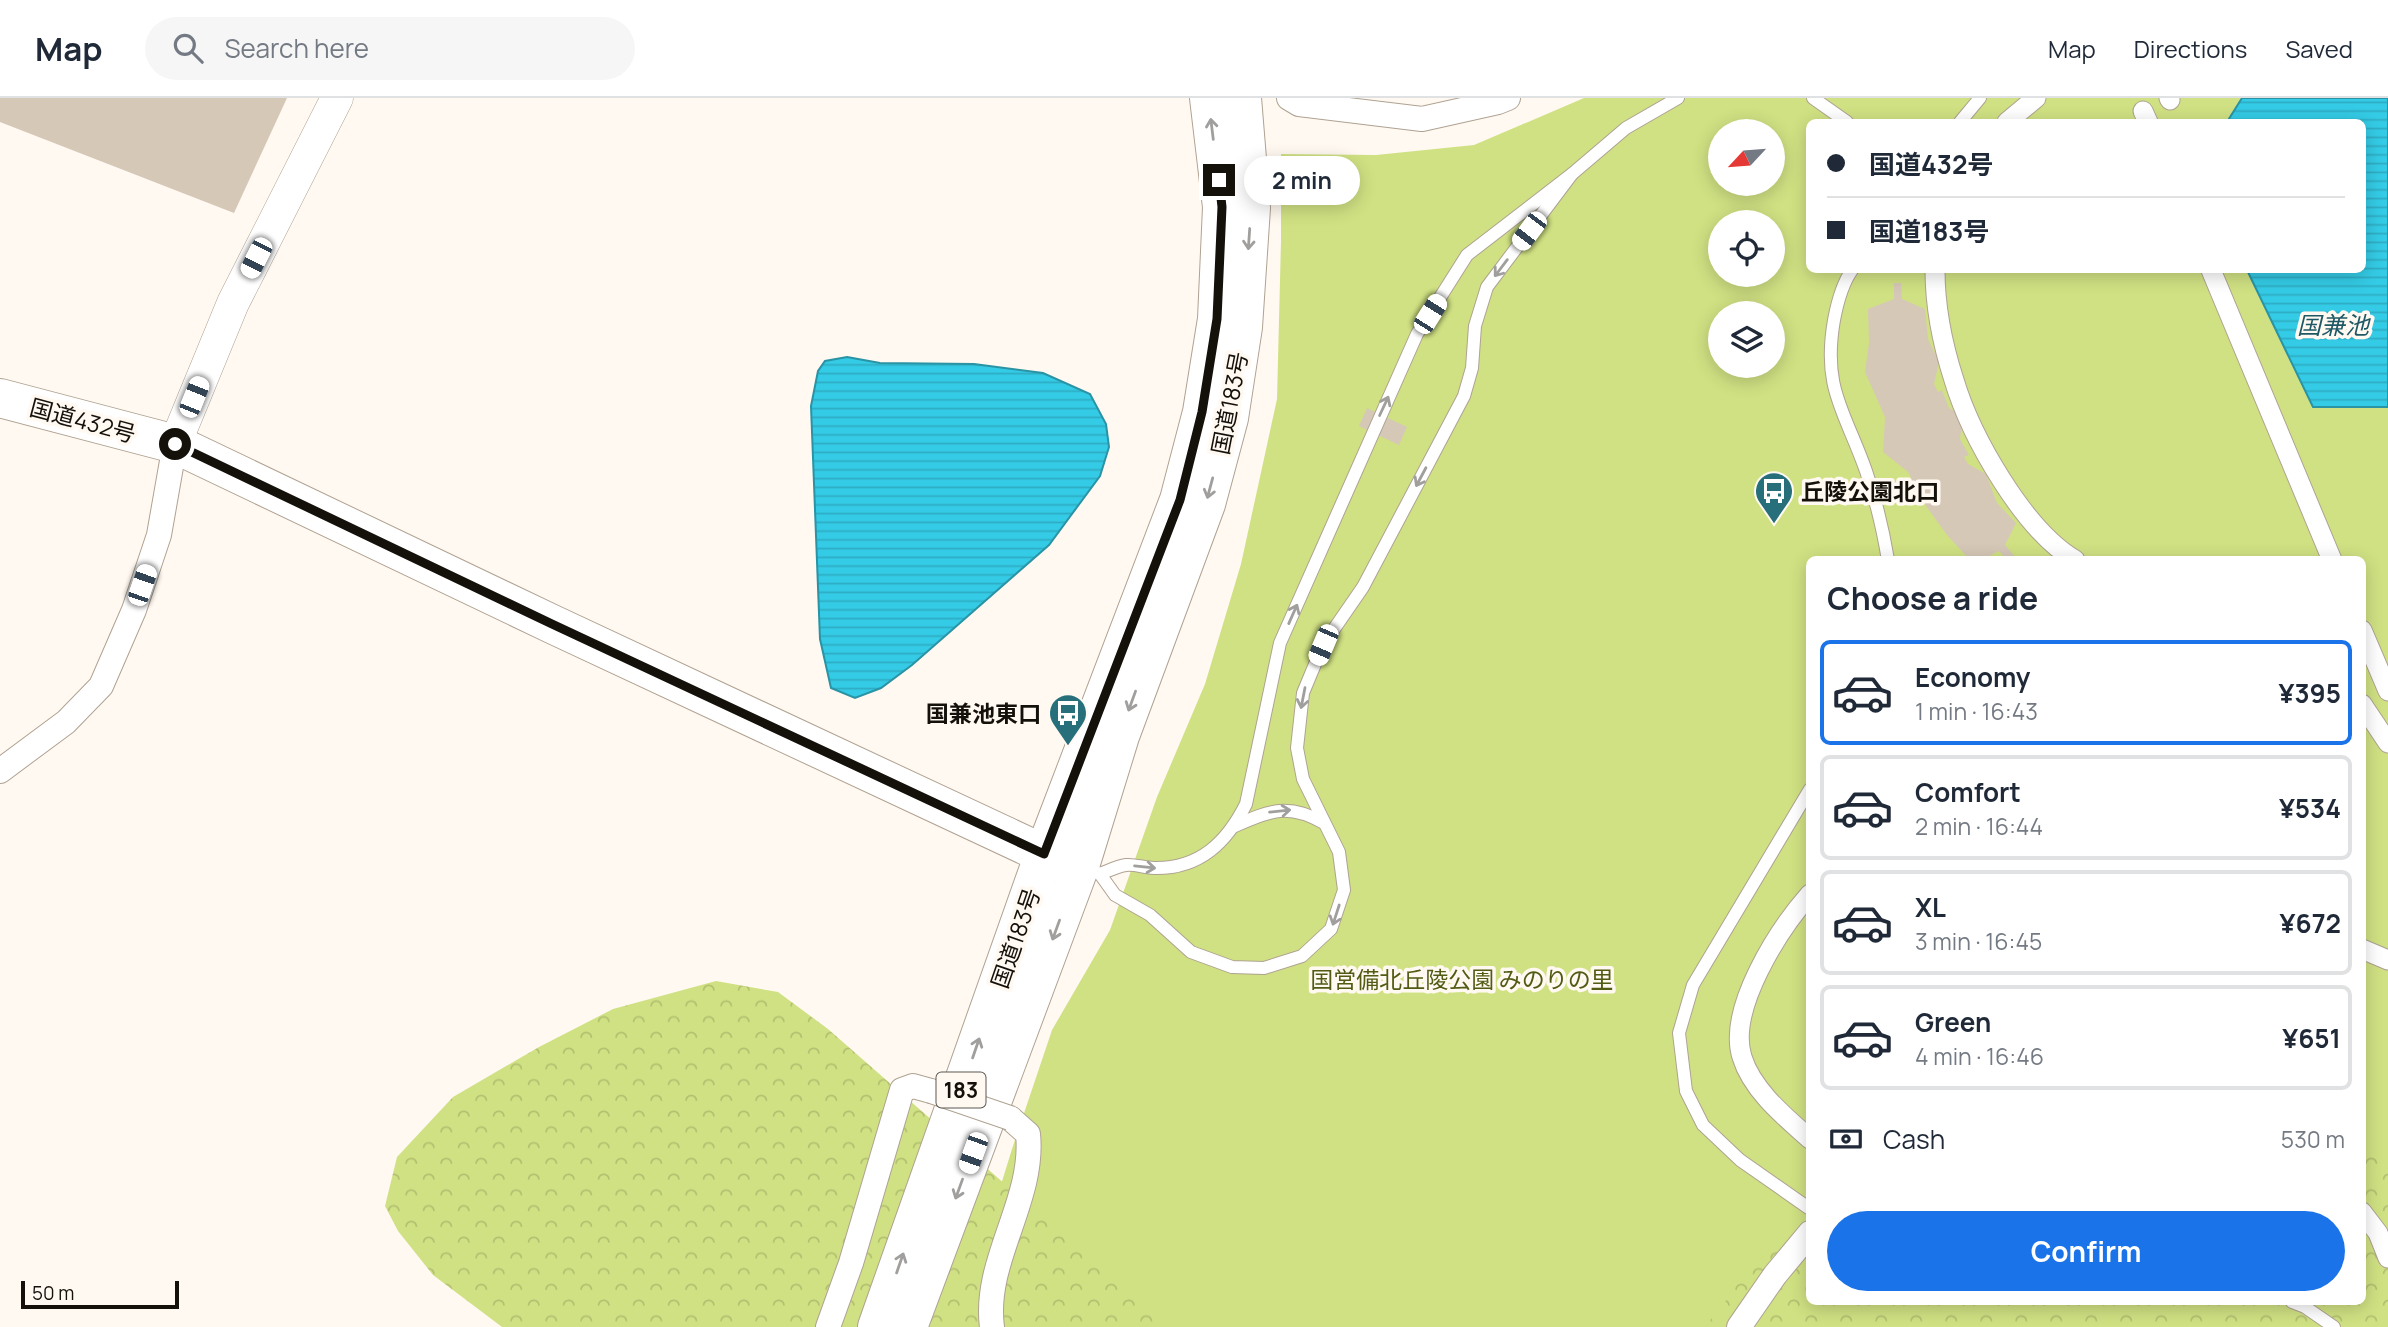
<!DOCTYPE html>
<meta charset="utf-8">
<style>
body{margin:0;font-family:Manrope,"Noto Sans JP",sans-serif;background:#f6f6f7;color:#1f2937;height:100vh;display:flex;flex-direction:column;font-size:26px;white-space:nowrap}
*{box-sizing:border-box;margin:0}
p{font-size:23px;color:#747a83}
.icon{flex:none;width:38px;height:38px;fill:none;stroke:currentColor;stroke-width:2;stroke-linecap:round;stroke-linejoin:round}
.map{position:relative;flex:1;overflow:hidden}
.sheet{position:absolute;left:1806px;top:458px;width:560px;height:749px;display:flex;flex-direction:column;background:#fff;border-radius:10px;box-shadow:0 4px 18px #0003}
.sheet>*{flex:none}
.top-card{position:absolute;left:1806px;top:21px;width:560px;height:154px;border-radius:10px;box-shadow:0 4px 18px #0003;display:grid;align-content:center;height:154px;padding:0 21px;background:#fff}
.needle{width:46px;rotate:244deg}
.controls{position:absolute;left:1708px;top:21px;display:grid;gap:14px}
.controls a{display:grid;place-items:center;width:77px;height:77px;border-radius:50%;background:#fff;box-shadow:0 4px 18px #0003;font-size:35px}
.scale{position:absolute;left:21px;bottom:18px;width:158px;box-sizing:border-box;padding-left:7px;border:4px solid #14100a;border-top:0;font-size:19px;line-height:24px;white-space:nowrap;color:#14100a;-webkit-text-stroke:5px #fff9f2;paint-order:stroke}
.end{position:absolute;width:32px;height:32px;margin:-16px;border:9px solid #14100a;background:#fff;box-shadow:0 0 0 4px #fff}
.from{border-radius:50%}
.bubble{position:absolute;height:49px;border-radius:24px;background:#fff;box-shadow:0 4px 18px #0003;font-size:23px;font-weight:700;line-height:49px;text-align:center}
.car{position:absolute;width:21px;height:42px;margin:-21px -10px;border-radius:9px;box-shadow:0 0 5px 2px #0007;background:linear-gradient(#fff 24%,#345 0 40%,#fff 0 76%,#345 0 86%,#fff 0)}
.top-card b{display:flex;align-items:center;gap:24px;height:66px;font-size:26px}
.top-card b+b{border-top:2px solid #e0e1e3}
.top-card i{width:18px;height:18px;background:#1f2937}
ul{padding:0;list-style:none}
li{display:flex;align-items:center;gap:21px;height:105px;margin:0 14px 10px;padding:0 7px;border:4px solid #e0e1e3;border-radius:10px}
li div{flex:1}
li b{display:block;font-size:26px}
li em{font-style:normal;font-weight:700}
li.on{border-color:#1a73e8}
li>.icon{width:63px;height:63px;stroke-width:1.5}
h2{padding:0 21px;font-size:32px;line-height:84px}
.pay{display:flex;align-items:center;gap:18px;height:77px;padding:0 21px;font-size:26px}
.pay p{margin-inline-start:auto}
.button{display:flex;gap:14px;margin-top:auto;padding:14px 21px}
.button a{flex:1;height:80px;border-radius:42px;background:#1a73e8;color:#fff;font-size:28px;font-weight:700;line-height:80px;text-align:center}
header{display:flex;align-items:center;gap:42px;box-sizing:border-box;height:98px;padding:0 35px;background:#fff;border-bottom:2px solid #e0e1e3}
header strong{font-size:33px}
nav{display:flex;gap:38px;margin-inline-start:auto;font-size:24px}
.search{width:490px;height:63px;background:#f6f6f7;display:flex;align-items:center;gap:18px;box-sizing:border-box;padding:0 24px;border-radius:38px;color:#747a83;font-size:26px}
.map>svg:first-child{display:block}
.green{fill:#d0e183;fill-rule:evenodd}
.forest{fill:url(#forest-crowns)}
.water{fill:url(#water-rules);stroke:#2a93a4;stroke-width:2}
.building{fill:#d6c8b7}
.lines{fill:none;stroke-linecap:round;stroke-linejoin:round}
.service-casing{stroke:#afa291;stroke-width:14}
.pedestrian-casing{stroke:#afa291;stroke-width:21}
.minor-casing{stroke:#afa291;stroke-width:26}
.tertiary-casing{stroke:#afa291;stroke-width:33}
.trunk-casing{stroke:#afa291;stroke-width:40}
.service{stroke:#fff;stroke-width:12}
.pedestrian{stroke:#fff;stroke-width:19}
.minor{stroke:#fff;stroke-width:24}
.tertiary{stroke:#fff;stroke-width:32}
.trunk{stroke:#fff;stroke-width:38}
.minor-bridge-casing{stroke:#afa291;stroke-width:26;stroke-linecap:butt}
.minor-bridge{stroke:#fff;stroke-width:24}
.oneway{stroke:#a19f9d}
.route{stroke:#14100a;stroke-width:9}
.labels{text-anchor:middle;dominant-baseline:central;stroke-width:7;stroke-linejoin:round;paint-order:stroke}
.shield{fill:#fff9f2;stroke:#5a5650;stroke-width:2}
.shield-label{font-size:21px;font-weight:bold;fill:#14100a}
.street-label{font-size:23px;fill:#14100a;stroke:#fff9f2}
.poi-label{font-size:23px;font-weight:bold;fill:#14100a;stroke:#fff9f2;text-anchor:start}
.park-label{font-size:23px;fill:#515b13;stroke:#fff9f2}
.water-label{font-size:24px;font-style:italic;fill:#1e5864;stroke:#fff9f2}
</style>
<header>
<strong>Map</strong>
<div class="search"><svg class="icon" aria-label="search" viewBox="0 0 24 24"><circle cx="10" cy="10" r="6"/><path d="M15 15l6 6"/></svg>Search here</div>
<nav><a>Map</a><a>Directions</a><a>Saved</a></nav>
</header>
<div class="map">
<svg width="2388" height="1229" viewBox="0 0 2388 1229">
<defs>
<pattern id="forest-crowns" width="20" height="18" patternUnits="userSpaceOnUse" patternTransform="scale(1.75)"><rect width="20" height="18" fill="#d0e183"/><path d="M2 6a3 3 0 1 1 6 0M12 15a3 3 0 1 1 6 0" fill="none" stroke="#b2c070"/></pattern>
<pattern id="water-rules" width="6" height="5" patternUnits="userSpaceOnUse" patternTransform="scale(1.75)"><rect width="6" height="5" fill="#34cbe6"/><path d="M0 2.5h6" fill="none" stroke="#2dadc4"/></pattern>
</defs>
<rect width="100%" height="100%" fill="#fff9f2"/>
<path class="green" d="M 1584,0 L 2388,0 L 2388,1229 L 957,1229 L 1012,1051 L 1052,932 L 1110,832 L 1157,699 L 1205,586 L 1241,466 L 1277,301 L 1281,143 L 1281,56 L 1376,57 L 1474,47 ZM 1810,24 L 2362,24 L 2362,172 L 1810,172 ZM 1720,33 L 1773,33 L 1773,86 L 1720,86 ZM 1720,124 L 1773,124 L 1773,177 L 1720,177 ZM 1720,215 L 1773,215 L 1773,268 L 1720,268 ZM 1810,462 L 2362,462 L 2362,1204 L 1810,1204 Z"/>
<g class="forest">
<polygon points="716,883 778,894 828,931 1168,1229 502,1229 433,1177 398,1133 385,1108 397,1059 453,999 539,949 613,911"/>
<polygon points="2363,1046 2374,1051 2388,1064 2388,1229 1704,1229 1720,1211 1756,1160 1809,1118 1810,1204 2362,1204"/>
</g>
<g class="water">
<polygon points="2242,0 2388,0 2388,309 2313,309 2247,172 2362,172 2362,24 2227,24"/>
<polygon points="847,259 880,265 974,266 1043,275 1090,296 1106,326 1109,349 1100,378 1049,447 912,567 881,590 855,600 831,590 820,541 811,308 818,273 825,263"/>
</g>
<g class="building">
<polygon points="0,0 287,0 234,115 0,24"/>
<polygon points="1894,185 1901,185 1902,201 1925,211 1928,241 1939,264 1934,286 1938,294 1942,292 1949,310 1963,318 1960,341 1969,357 1964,359 1968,366 1986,376 1997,405 2016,425 2005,447 2018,462 2007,462 1999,453 1981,462 1970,462 1947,437 1921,401 1908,374 1883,354 1885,319 1865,274 1869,245 1868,211 1894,201"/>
<polygon points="1367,310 1407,329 1399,347 1359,328"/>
</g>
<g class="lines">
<defs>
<g id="service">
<polyline points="1813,0 1847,24"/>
<polyline points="1960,24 1980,0"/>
<path d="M 1852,172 C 1842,186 1837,206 1834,222 C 1822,291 1845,313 1866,373 C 1876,402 1883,432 1888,462"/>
<polyline points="1810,691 1693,887 1679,935 1686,993 1703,1027 1740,1062 1810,1111"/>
<path d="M 1235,728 C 1270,712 1289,705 1324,725"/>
<path d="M 1093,773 L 1100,776 C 1108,773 1118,768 1126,767 C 1135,766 1145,770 1154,770 C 1200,771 1227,744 1246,706 L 1280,545 L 1417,236 L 1467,157 L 1572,76 L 1626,30 L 1678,0"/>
<polyline points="1100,776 1115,797 1150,817 1191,854 1232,869 1264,870 1302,858 1331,831 1344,792 1339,754 1303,681 1297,650 1303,595 1323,547 1363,489 1464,298 1472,270 1475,228 1487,189 1572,76"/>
<polyline points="2292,1204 2305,1209 2334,1229"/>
</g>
<g id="pedestrian">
<polyline points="2169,0 2170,2"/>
<polyline points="2143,13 2148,24"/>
<polyline points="2007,24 2036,0"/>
<path d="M 1935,172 C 1935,208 1943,248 1954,282 C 1971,339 2024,432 2075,462"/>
<polyline points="2211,172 2332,462"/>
<polyline points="2362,532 2388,593"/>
<polyline points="2362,606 2388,645"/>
<path d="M 1810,796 C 1779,831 1727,911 1742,959 C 1752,992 1785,1019 1810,1041"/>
<polyline points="2362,851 2388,862"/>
<polyline points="2362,1114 2378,1135 2388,1160"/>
</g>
<g id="minor">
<polyline points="1289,0 1299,6 1422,21 1498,4 1508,0"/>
<polyline points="0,673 66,624 101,588 134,512 159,437 175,346"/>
<polyline points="828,1229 851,1165 902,992 913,988 931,993"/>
<path d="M 992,1229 C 983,1163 1035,1102 1028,1036 L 1010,1020"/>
<polyline points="1739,1229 1775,1177 1810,1135"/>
</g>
<polyline id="tertiary" points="175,346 233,205 337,0"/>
<g id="trunk">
<polyline points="0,300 175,346 552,526 1044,756 1068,764"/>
<polyline points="877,1229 1044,756 1179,402 1202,314 1217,221 1222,109 1209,0"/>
<polyline points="908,1229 1080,768 1120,638 1206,406 1229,320 1243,229 1251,110 1242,0"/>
</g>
</defs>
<use href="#service" class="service-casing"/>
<use href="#pedestrian" class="pedestrian-casing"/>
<use href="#minor" class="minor-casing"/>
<use href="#tertiary" class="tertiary-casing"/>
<use href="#trunk" class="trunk-casing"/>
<use href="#service" class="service"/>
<use href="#pedestrian" class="pedestrian"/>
<use href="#minor" class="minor"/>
<use href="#tertiary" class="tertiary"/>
<use href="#trunk" class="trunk"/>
<defs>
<polyline id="minor-bridge" points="931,993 1010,1020"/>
</defs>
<use href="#minor-bridge" class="minor-bridge-casing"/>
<use href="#minor-bridge" class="minor-bridge"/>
</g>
<defs><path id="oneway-shaft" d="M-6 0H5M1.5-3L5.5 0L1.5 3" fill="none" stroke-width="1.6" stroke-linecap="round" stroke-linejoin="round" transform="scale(1.75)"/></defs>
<g class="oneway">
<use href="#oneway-shaft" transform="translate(1212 31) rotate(-97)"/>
<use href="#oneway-shaft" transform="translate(1249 141) rotate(94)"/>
<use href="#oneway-shaft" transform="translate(1501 170) rotate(127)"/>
<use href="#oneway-shaft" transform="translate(1384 308) rotate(-65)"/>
<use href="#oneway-shaft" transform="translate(1421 379) rotate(118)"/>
<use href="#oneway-shaft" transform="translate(1210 390) rotate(105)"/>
<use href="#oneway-shaft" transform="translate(1293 516) rotate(-66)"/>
<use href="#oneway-shaft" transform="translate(1303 600) rotate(101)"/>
<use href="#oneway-shaft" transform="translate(1132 603) rotate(110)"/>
<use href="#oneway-shaft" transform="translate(1280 713) rotate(-6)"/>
<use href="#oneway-shaft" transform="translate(1145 769) rotate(6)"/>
<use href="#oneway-shaft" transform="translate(1336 817) rotate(108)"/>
<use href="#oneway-shaft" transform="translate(1056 832) rotate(110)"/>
<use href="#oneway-shaft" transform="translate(976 950) rotate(-71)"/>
<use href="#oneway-shaft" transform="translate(959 1091) rotate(110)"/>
<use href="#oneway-shaft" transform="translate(900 1165) rotate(-71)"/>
</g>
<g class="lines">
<polyline class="route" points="175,346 552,526 1044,756 1180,402 1202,314 1217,221 1222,109 1219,82"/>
</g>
<defs>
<symbol id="bus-pin" viewBox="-11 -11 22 30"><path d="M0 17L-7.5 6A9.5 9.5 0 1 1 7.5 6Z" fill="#276f7b" stroke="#fff9f2"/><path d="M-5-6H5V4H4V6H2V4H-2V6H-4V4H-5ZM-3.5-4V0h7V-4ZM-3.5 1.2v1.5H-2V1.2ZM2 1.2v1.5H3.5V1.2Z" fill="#fff"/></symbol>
</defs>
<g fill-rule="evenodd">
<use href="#bus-pin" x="1752" y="371" width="44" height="60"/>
<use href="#bus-pin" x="1046" y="593" width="44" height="60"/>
</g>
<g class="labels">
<rect class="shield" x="936.5" y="974.5" width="49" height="35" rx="5"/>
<g class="shield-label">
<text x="961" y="992">183</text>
</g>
<g class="street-label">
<text transform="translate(1229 305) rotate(-79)">国道183号</text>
<text transform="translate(83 322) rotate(15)">国道432号</text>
<text transform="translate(1015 840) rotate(-71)">国道183号</text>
</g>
<g class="poi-label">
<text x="1801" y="393">丘陵公園北口</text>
<text x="1041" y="615" text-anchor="end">国兼池東口</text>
</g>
<g class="park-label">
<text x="1462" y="881">国営備北丘陵公園 みのりの里</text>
</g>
<g class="water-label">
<text x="2333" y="226">国兼池</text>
</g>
</g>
</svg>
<div class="controls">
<a><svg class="needle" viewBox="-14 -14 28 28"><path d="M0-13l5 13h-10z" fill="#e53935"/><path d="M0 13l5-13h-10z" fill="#747a83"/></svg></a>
<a><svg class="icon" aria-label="locate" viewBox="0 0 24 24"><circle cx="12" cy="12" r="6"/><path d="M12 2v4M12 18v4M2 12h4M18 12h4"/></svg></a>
<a><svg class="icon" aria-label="layers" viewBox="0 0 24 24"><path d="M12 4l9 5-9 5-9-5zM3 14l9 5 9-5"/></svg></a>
</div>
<div class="scale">50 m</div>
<i class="end from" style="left:175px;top:346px"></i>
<i class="end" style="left:1219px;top:82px"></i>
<div class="bubble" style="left:1244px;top:58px;width:116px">2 min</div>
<i class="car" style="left:1529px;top:133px;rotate:217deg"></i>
<i class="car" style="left:256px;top:160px;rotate:207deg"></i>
<i class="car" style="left:1430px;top:216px;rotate:32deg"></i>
<i class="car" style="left:194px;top:299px;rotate:22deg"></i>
<i class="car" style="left:142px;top:487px;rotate:19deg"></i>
<i class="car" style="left:1323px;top:547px;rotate:203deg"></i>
<i class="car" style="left:973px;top:1055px;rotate:200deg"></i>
<div class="top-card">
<b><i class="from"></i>国道432号</b>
<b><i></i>国道183号</b>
</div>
<section class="sheet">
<h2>Choose a ride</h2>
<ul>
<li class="on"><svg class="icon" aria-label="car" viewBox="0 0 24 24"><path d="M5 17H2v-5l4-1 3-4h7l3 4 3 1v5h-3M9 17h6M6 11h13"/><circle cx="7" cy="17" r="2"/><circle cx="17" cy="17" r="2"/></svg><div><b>Economy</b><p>1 min · 16:43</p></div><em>¥395</em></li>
<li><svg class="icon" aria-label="car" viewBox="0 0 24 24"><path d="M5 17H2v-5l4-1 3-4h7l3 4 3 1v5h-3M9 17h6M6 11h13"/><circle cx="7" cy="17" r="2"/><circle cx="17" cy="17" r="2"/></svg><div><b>Comfort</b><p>2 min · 16:44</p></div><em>¥534</em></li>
<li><svg class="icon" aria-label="car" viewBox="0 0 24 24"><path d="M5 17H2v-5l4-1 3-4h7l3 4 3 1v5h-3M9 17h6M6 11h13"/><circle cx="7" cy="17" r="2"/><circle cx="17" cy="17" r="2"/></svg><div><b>XL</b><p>3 min · 16:45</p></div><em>¥672</em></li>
<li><svg class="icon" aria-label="car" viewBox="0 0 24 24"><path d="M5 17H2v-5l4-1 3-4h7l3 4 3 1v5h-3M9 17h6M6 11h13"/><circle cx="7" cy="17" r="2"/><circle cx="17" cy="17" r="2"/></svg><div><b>Green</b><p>4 min · 16:46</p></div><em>¥651</em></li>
</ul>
<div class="pay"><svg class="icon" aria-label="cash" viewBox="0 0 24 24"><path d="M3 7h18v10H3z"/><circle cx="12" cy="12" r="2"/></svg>Cash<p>530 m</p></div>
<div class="button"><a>Confirm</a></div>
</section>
</div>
